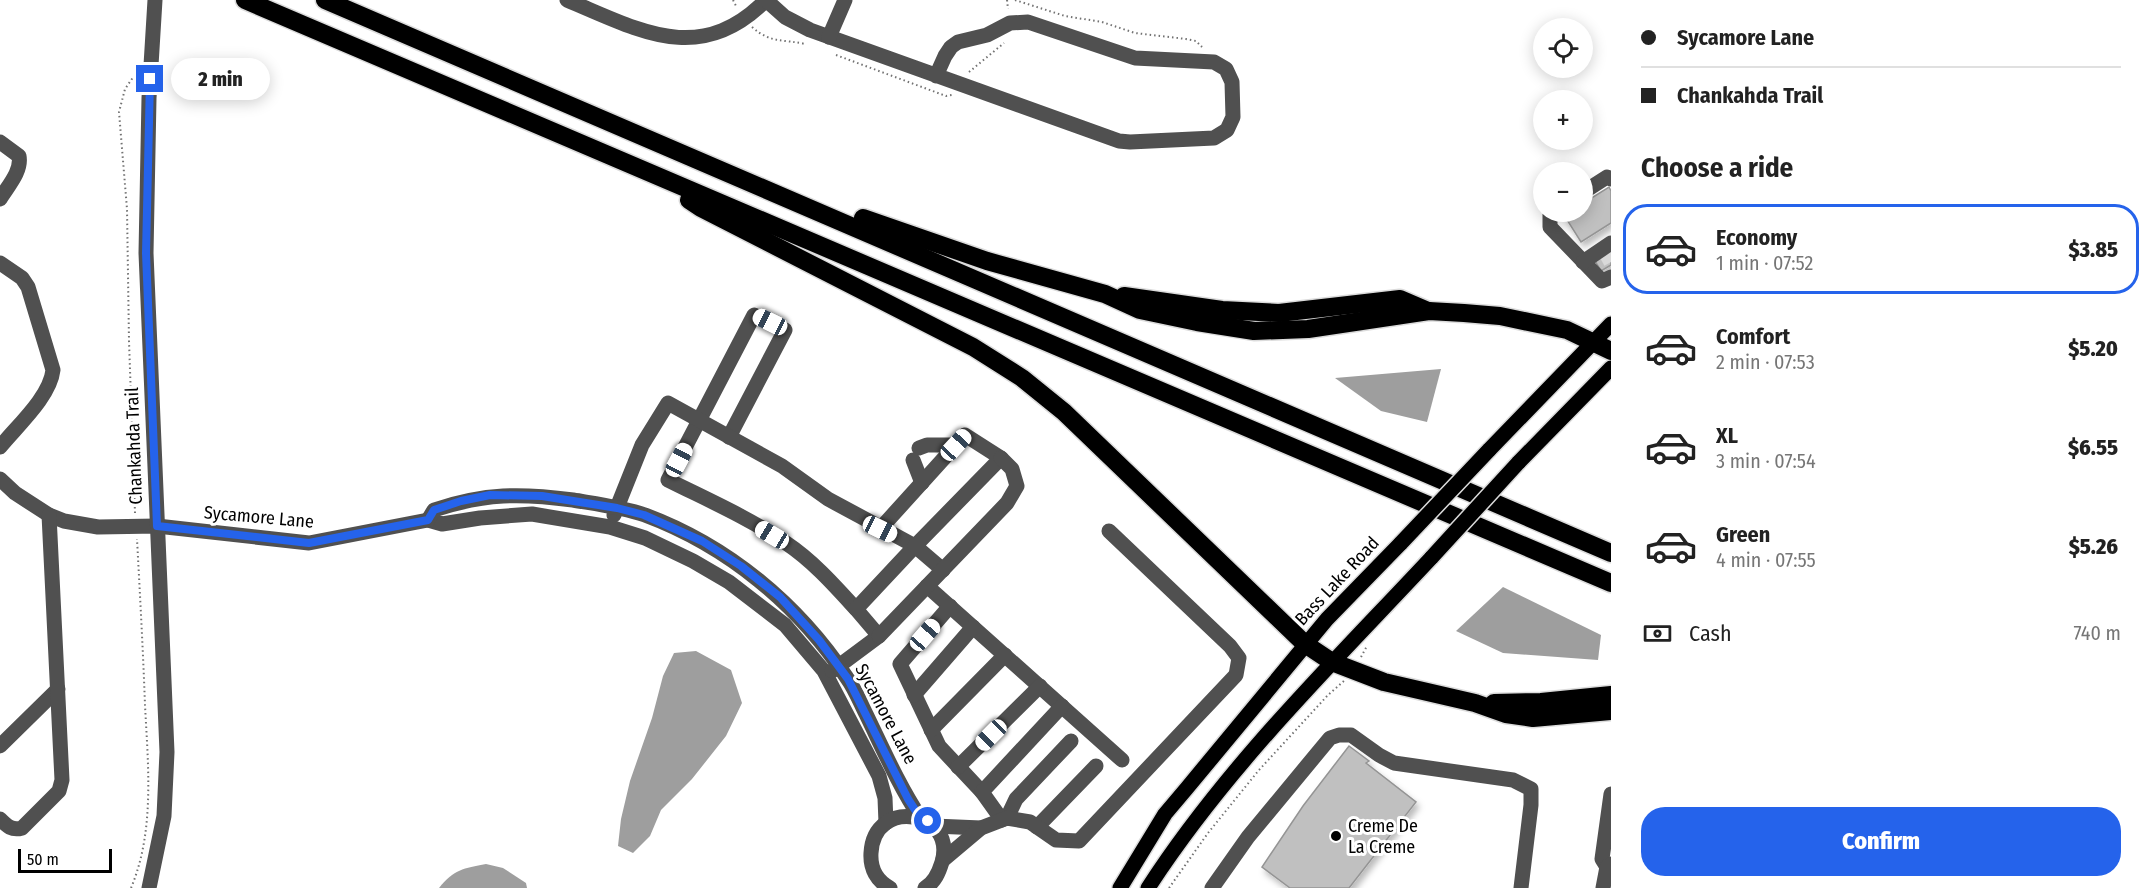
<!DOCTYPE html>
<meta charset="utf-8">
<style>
body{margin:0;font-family:"Fira Sans Condensed",sans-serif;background:#f6f6f6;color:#222;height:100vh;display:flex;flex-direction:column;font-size:22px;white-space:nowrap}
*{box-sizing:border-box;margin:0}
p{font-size:20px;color:#767676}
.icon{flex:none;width:33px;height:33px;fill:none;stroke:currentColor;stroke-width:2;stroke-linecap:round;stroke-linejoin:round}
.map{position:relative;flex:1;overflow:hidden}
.side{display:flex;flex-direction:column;background:#fff;width:540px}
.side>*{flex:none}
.banner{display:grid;align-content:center;height:132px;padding:0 30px;background:#fff}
.fabs{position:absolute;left:1533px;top:18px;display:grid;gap:12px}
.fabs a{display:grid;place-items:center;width:60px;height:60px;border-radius:50%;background:#fff;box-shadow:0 3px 15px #0003;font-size:30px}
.scale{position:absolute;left:18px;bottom:15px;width:94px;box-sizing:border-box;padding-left:6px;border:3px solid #000;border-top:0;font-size:16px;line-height:21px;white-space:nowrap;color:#000;-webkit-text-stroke:4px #fff;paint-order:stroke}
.end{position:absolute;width:27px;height:27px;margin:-14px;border:8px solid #2563eb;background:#fff;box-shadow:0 0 0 3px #fff}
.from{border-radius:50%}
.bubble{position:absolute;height:42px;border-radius:21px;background:#fff;box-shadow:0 3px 15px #0003;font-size:20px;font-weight:800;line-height:42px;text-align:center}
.car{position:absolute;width:18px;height:36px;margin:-18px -9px;border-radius:8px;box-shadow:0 0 4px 2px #0007;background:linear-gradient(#fff 24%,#345 0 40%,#fff 0 76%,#345 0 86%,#fff 0)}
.banner b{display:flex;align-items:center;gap:21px;height:57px;font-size:22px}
.banner b+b{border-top:2px solid #e0e0e0}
.banner i{width:15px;height:15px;background:#222}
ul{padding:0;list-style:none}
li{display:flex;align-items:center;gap:18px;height:90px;margin:0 12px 9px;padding:0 18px;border:3px solid transparent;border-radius:24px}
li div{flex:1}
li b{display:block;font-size:22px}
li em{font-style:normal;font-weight:800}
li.current{border-color:#2563eb}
li>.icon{width:54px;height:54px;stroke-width:1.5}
h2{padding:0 30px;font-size:27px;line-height:72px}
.pay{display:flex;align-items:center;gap:15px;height:66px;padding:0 30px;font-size:22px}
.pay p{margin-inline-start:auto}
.action{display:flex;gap:12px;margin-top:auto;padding:12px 30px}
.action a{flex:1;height:69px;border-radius:24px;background:#2563eb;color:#fff;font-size:24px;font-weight:800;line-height:69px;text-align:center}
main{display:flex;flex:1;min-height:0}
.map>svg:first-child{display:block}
.water{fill:#9e9e9e}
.building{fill:#c0c0c0;stroke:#949494;stroke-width:1.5;filter:url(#shadow)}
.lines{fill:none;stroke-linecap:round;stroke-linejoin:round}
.minor-tunnel{stroke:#d9d9d9;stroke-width:15;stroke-dasharray:15 8;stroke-linecap:butt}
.major-casing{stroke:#dbdbdb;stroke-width:18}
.highway-casing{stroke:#dbdbdb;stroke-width:21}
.path{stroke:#727272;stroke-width:2;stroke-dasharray:1.5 3;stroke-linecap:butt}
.minor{stroke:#505050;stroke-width:15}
.major{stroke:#000;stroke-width:15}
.highway{stroke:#000;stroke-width:18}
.major-bridge-casing{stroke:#dbdbdb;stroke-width:18;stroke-linecap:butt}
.major-bridge{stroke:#000;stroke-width:15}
.route{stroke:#2563eb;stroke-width:8}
.poi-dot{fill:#000;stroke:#fff;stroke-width:2}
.labels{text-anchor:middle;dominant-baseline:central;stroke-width:6;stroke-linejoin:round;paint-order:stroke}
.street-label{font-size:18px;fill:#000;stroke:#fff}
.poi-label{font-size:18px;fill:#000;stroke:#fff;text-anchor:start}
</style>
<main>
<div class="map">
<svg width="1611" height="888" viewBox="0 0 1611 888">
<defs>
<filter id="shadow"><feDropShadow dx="3" dy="5" stdDeviation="3" flood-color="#0004"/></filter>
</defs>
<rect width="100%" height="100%" fill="#fff"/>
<g class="water">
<polygon points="1441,369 1427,422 1381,411 1335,378"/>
<polygon points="1503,587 1601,635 1598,660 1503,653 1456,631"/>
<polygon points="696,651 731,670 742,703 726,736 692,779 661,810 650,836 633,853 618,846 621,819 630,781 652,718 663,676 674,653"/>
<path d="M 486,864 L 503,868 L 526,883 L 527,888 L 439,888 C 453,870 464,868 486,864 Z"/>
</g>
<g class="building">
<polygon points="1609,187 1611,191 1611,223 1581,242 1564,215 1570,212 1582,212 1582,204"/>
<polygon points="1611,250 1611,265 1601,271 1595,261"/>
<polygon points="1349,746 1369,761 1366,763 1416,802 1349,888 1290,888 1262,867 1303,806"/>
</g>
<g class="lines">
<polyline class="minor-tunnel" points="1606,253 1611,262"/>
<defs>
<g id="major">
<polyline points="1489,450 1611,324"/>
<polyline points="1518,463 1611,368"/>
<polyline points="1120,888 1165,814 1187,788 1327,619 1401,543"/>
<path d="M 1148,888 C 1227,766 1333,663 1432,557"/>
</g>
<g id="highway">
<polyline points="245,0 1611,583"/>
<polyline points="325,0 1611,553"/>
<polyline points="689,200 701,208 973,347 1022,378 1064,412 1305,644 1332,662 1384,682 1475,703 1506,714 1533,718 1611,711"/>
<polyline points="863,218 987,261 1105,294 1140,310 1197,322 1254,331 1308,329 1429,311 1464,313 1500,316 1567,330 1611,351"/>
<polyline points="1124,296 1222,310 1279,313 1400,299 1428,311"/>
<polyline points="1494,703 1541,702 1611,695"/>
</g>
</defs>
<use href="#major" class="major-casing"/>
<use href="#highway" class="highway-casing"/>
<g class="path">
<polyline points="733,0 736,6"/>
<polyline points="1007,0 1008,9"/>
<polyline points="1015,0 1065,16 1102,22 1135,33 1186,39 1196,41 1202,47"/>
<path d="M 752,27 C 771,44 784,39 805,44"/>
<polyline points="836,55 946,96 952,95"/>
<polyline points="969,72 1004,43"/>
<polyline points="135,513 129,341 127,209 119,112 125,89 136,73"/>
<polyline points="1361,657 1367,646"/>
<path d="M 131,888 C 155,831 148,765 145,705 C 143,650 140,595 137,539"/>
<polyline points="1169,888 1208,833 1259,770 1328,695 1344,681"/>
</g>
<g class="minor">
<path d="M 567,0 C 639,30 700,67 766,0"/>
<polyline points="766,0 785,17 810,30 1119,141 1130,142 1214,138 1227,130 1233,117 1232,82 1226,69 1214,62 1135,58 1028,22 1010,23 987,35 958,42 951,47 945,56 936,76"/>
<polyline points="829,37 845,0"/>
<path d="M 0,142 L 19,156 C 22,171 8,186 0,199"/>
<polyline points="1582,193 1607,177 1611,179"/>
<polyline points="1554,212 1550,214 1550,227 1602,281 1611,277"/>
<polyline points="1583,262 1611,243"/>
<path d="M 0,263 L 22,278 L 28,287 L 53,370 C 50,397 17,426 0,447"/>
<path d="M 729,437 L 785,330 L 754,315 L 668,480 C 708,500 749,518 786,543 C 813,561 835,586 856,609"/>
<polyline points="919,448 927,445 956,445"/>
<polyline points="913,460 922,483"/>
<polyline points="0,479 15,493 49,515 64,521 98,527 157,526 309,543 428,520 442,524 480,518 532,514 610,527 645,538 693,561 729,582 785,625 824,671 879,776 885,798 886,823"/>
<polyline points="614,515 642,445 668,403 782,466 828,499 915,546 856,609 879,636 832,671"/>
<path d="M 428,520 L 434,510 C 485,493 521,493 573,500 C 597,504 622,507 645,515 C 728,546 798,604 847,678 C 855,689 860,702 866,714 C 883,749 899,786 921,819"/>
<polyline points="880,529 965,435 1001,458 915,546 943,570"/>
<polyline points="927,586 1122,760"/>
<polyline points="950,606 900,664 939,746 982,792"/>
<polyline points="879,636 1007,503 1017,486 1012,469 1001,458"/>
<polyline points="914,695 973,627"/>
<polyline points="931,730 1005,655"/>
<polyline points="0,746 58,689"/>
<polyline points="958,767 1040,686"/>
<polyline points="1007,818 1016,799 1071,741"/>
<path d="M 0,819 C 7,826 12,831 22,828 L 59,791 L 62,780 L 49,515"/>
<polyline points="1002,820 982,792 1062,706"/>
<polyline points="934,826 981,828"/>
<polyline points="1037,827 1096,766"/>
<polyline points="943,860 981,828 1007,818 1030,822 1056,840 1079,841 1236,675 1239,658 1230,646 1109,531"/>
<polyline points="1607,867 1602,859 1611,794"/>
<polyline points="149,888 164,816 167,752 146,253 149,98 155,0"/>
<path d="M 890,888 C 877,881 870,869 871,853 C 874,796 957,811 942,862 C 939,872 935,882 925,888"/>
<polyline points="1212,888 1248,837 1320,750 1330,738 1339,735 1351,735 1379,755 1394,763 1513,780 1531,789 1531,805 1521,888"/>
<polyline points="1603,888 1607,867 1611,864"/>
</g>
<use href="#major" class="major"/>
<use href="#highway" class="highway"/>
<defs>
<g id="major-bridge">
<polyline points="1401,543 1489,450"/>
<polyline points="1432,557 1518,463"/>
</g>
</defs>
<use href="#major-bridge" class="major-bridge-casing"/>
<use href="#major-bridge" class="major-bridge"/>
</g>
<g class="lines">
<polyline class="route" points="150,79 146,253 157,526 309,543 428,520 434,510 461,501 490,495 542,496 617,508 644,515 702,541 741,566 780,597 819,640 848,679 908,799 921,819 928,821"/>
</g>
<circle class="poi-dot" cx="1336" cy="836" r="6"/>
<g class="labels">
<g class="street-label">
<text transform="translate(134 446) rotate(-92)">Chankahda Trail</text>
<text transform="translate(259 517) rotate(5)">Sycamore Lane</text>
<text transform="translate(1337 581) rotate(-47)">Bass Lake Road</text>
<text transform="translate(886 714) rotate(62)">Sycamore Lane</text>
</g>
<g class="poi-label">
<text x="1348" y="826">Creme De<tspan x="1348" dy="21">La Creme</tspan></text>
</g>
</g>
</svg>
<div class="fabs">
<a><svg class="icon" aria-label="locate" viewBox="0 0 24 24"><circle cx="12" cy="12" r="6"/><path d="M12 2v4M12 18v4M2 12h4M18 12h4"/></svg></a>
<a>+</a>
<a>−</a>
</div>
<div class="scale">50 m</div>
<i class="end from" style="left:928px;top:821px"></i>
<i class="end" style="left:150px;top:79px"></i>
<div class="bubble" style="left:171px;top:58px;width:99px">2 min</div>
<i class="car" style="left:770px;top:322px;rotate:296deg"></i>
<i class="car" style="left:956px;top:445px;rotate:43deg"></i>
<i class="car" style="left:679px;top:460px;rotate:28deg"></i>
<i class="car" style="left:880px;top:529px;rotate:116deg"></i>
<i class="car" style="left:772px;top:535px;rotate:301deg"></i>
<i class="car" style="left:925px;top:635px;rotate:41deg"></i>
<i class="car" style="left:991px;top:735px;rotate:225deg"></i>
</div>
<section class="side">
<div class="banner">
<b><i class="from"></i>Sycamore Lane</b>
<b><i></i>Chankahda Trail</b>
</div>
<h2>Choose a ride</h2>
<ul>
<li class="current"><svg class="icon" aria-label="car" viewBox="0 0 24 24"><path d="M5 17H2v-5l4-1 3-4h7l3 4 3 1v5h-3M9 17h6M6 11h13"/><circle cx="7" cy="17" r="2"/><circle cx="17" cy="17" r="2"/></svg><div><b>Economy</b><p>1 min · 07:52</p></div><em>$3.85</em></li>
<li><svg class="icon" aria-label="car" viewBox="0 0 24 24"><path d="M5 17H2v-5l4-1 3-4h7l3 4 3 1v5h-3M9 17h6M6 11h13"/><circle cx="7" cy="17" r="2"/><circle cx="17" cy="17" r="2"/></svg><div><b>Comfort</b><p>2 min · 07:53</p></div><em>$5.20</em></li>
<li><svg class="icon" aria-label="car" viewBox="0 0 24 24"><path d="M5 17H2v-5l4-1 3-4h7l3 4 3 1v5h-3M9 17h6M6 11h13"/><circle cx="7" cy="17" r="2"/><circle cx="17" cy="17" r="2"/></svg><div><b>XL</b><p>3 min · 07:54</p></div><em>$6.55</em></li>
<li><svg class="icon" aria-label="car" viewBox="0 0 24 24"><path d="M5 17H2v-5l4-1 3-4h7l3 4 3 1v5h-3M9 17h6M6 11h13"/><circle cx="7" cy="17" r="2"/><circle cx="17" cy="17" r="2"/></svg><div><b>Green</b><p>4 min · 07:55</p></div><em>$5.26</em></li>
</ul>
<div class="pay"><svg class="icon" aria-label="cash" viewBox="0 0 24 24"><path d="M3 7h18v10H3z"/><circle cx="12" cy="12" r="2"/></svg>Cash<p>740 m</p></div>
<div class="action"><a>Confirm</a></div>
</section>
</main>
